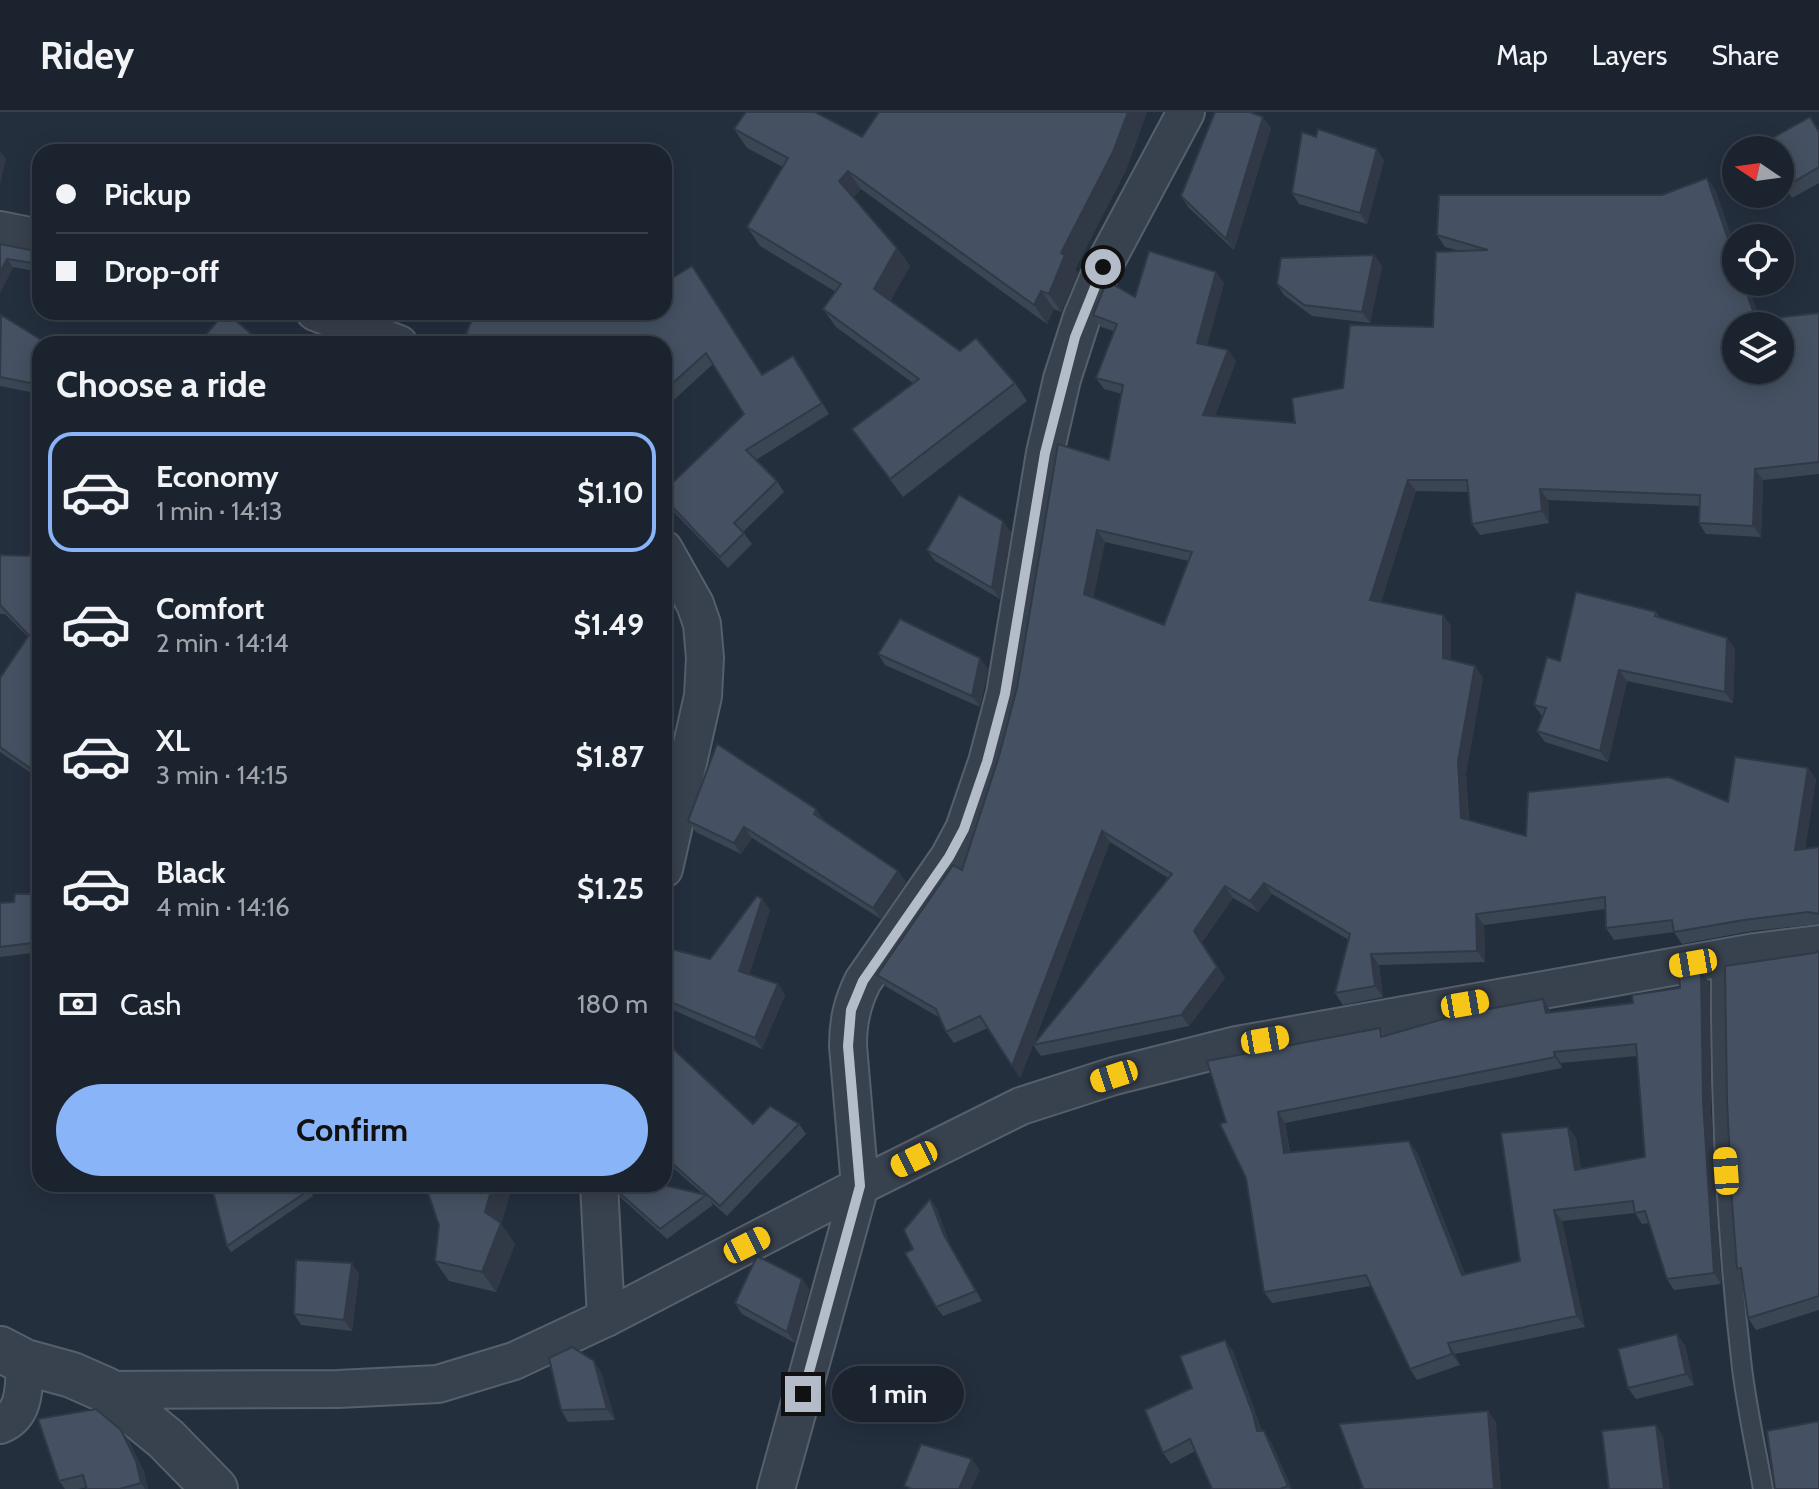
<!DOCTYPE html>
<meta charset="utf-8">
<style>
body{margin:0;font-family:Cabin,sans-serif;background:#282f3a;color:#f1f3f6;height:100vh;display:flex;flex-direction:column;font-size:30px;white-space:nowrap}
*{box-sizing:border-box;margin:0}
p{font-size:26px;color:#a0a4aa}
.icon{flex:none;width:44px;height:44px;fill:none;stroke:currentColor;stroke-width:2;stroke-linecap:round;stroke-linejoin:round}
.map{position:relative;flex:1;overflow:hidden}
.drawer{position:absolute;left:32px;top:224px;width:640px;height:856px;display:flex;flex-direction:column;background:#1b232e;border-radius:24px;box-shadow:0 4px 20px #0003,0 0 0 2px #39404a}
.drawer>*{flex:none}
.banner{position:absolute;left:32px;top:32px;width:640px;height:176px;border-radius:24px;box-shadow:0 4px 20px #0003,0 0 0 2px #39404a;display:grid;align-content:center;height:176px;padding:0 24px;background:#1b232e}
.needle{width:52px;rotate:283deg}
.tools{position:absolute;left:1722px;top:24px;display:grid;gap:16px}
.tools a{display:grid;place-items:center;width:72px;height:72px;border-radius:50%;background:#1b232e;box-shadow:0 4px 20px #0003,0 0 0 2px #39404a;font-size:40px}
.end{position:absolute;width:36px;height:36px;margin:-18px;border:10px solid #b4bcc9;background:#111;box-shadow:0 0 0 4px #111}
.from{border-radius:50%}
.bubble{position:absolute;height:56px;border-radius:28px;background:#1b232e;box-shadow:0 4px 20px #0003,0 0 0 2px #39404a;font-size:26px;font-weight:700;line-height:56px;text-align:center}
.car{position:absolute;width:24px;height:48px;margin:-24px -12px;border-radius:10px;box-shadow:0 0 6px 2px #0007;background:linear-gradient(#f5c518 24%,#345 0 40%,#f5c518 0 76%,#345 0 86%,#f5c518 0)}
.banner b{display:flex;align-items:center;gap:28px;height:76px;font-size:30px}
.banner b+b{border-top:2px solid #39404a}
.banner i{width:20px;height:20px;background:#f1f3f6}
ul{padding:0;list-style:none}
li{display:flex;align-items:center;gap:24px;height:120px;margin:0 16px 12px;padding:0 8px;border:4px solid transparent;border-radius:24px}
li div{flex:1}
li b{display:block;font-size:30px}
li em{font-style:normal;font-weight:700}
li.selected{border-color:#8ab4f8}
li>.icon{width:72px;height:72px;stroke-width:1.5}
h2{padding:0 24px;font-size:36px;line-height:96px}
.pay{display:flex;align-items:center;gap:20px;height:88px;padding:0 24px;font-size:30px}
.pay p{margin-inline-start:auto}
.primary-button{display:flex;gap:16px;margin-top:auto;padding:16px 24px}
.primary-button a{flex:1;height:92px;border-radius:48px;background:#8ab4f8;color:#111;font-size:32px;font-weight:700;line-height:92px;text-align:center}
header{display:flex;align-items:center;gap:48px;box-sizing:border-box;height:112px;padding:0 40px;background:#1b232e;border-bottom:2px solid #39404a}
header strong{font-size:38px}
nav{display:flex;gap:44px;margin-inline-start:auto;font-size:28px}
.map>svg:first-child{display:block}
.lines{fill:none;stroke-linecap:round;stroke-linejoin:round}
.service-casing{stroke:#565f6c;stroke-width:22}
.minor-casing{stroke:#565f6c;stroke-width:40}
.tertiary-casing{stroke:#565f6c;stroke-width:48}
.service{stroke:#38414e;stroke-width:18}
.minor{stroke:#38414e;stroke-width:36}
.tertiary{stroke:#38414e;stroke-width:44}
.wall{fill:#3b4654;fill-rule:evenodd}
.shaded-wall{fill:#303945}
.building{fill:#455162;stroke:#303945;stroke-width:2;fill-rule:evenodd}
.route{stroke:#b4bcc9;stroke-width:10}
</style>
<header>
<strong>Ridey</strong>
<nav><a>Map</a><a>Layers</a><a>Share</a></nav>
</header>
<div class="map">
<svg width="1819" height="1377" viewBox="0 0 1819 1377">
<rect width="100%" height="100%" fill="#242f3e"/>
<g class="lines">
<defs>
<path id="service" d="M 1721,846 C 1720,982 1726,1120 1742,1256 C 1747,1297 1756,1337 1763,1377"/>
<g id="minor">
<path d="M 1186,0 L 1103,155 L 1082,205 L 1062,267 L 1045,341 L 1005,582 L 987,650 L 964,717 L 949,745 L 863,869 C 852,891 848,910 848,934 L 860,1074 L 1021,994 L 1114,964 L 1237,933 L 1755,840 L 1819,832"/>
<polyline points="0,118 40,126"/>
<polyline points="315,200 399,232"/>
<polyline points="664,437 695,492 702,512 705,546 703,584 664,757"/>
<polyline points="599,1072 606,1206"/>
<polyline points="106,1278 338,1277 438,1272 514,1249 606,1206 860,1074 776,1377"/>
<path d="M 0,1313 C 26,1303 24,1274 25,1250"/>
</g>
<polyline id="tertiary" points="0,1237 25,1250 72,1263 106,1278 166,1327 215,1377"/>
</defs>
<use href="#service" class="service-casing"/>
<use href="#minor" class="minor-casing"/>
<use href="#tertiary" class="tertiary-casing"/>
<use href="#service" class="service"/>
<use href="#minor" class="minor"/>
<use href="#tertiary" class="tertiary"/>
</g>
<g class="wall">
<polygon points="879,0 1147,0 1126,58 1075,157 1078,161 1061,200 1054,197 1047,212 861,77 853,85 897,136 910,154 890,189 960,239 1015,271 1027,289 903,385 852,317 913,271 836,215 823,197 836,180 760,134 747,115 783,55 747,36 734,17 862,25"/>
<polygon points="1810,5 1819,18 1819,71 1792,86 1785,75"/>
<polygon points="1271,16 1234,138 1189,96 1181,84"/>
<polygon points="1384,48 1367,112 1299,92 1292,81"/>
<path d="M 1715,77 L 1736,138 L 1736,170 L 1747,170 L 1760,208 L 1819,201 L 1819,362 L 1763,368 L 1761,425 L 1706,422 L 1699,411 L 1699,394 L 1548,388 L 1549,411 L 1480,423 L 1472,412 L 1468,380 L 1416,379 L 1381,490 L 1443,503 L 1451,514 L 1451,548 L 1475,554 L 1483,566 L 1466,661 L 1469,708 L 1526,724 L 1728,690 L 1808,656 L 1816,667 L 1805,737 L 1819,735 L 1819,812 L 1752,819 L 1682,832 L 1674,820 L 1614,828 L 1606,816 L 1606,797 L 1484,813 L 1485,850 L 1379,853 L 1383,885 L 1343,893 L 1335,881 L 1349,828 L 1272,782 L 1258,800 L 1233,786 L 1202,830 L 1225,866 L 1189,914 L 1041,944 L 1033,933 L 1020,966 L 988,916 L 954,931 L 946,920 L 940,906 L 885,874 L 877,863 L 962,758 L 1109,348 L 1122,282 L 1104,277 L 1096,266 L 1114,219 L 1101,215 L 1093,203 L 1135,185 L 1224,171 L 1207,233 L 1228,238 L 1236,249 L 1215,304 L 1295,311 L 1433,215 L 1460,139 L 1445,135 L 1437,123 L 1662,83 ZM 1105,430 L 1189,449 L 1164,513 L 1093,485 ZM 1110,730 L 1168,766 L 1033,933 Z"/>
<polygon points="0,132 30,138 40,136 40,160 13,155 0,181"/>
<polygon points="1374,143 1382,154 1370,211 1312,204 1284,183 1277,172"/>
<polygon points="617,200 763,263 801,255 829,302 756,348 777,369 784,380 743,420 752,432 728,456 668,394 664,388 664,379 744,302 713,252 664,297 664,232 473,232 466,222 606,206"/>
<polygon points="0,206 40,232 40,282 0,274"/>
<polygon points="1011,420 1000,487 935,449 927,438"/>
<polygon points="40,430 40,663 37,665 0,640 0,566 28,525 5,502 0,502 0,443 28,444"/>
<polygon points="1656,500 1660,506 1727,526 1735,537 1733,591 1627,569 1608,650 1545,630 1537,619 1542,604 1534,593 1560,549"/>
<polygon points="878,542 988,557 980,595 885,553"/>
<polygon points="816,697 824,708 898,759 906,770 881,807 752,726 741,742 696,720 688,709"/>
<polygon points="40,782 40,840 0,845 0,791 14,790"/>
<polygon points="762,787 770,798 749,863 778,872 785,883 762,937 664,894 664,835 710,847"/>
<polygon points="1819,839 1819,1198 1756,1218 1748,1206 1742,1163 1737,1157 1814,841"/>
<path d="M 1701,859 L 1709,870 L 1711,1000 L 1721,1172 L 1674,1178 L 1667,1167 L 1649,1111 L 1642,1112 L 1635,1101 L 1562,1109 L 1585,1215 L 1455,1242 L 1460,1253 L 1417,1268 L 1410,1257 L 1371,1174 L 1272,1191 L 1264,1180 L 1246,1066 L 1226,1010 L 1380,916 L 1386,924 L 1543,887 L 1551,900 L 1633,891 L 1680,876 ZM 1637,944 L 1645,1045 L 1581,1057 L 1576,1026 L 1568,1015 L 1520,1149 L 1465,1162 L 1417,1040 L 1290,1040 L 1285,1011 L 1562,956 L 1561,951 Z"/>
<polygon points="664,934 753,1012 799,1012 806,1022 727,1104 710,1089 713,1093 667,1127 621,1086 614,1076 703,1082 664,1048"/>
<polygon points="314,1072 313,1084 231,1140 227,1134"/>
<polygon points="419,1072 513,1072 501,1112 515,1132 496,1180 449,1169 435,1149 439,1113 426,1077"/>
<polygon points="930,1087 937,1097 950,1133 982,1189 943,1204 936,1195 913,1137"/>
<polygon points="359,1162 352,1219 301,1213 294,1202"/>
<polygon points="802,1167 809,1178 795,1231 742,1202 735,1191"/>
<polygon points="1685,1233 1694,1273 1636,1287 1628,1276"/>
<polygon points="1233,1239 1262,1319 1271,1330 1292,1377 1212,1377 1195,1339 1171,1352 1163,1341 1192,1276"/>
<polygon points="601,1260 615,1308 568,1310 561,1298"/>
<polygon points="121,1318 129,1329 144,1360 148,1377 87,1377 87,1375 78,1377 65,1377 59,1369"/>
</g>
<g class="shaded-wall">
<polygon points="1128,0 1147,0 1126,58 1075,157 1078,161 1061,200 1049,182 1061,141"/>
<polygon points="1263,5 1271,16 1234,138 1226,127"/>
<polygon points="1377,37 1384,48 1367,112 1360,101"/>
<polygon points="0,39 6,47 0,73"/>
<polygon points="848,59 861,77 852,87 839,69"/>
<polygon points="1707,66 1715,77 1736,138 1736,150"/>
<polygon points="897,136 910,154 887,195 874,177"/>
<polygon points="1374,143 1382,154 1370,211 1362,200"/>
<polygon points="7,147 13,155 0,181 0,160"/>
<polygon points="1216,160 1224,171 1205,242 1197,231"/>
<polygon points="1743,170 1747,170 1762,214 1756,208"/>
<polygon points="1041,179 1054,197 1047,212 1034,193"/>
<polygon points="1228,238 1236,249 1211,314 1203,303"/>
<polygon points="1755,357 1763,368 1761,425 1753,414"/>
<polygon points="1408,368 1416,379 1378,500 1370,488"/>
<polygon points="1540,377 1548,388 1549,411 1542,399"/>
<polygon points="1003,409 1011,420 1000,487 992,476"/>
<polygon points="1097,418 1105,430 1092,493 1084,482"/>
<polygon points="664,495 672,515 664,536"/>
<polygon points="1443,503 1451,514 1451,558 1443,546"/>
<polygon points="1727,526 1735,537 1733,591 1725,580"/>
<polygon points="980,546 988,557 980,595 972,584"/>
<polygon points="1475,554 1483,566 1466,661 1469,717 1461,706 1458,649"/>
<polygon points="1619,558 1627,569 1608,650 1600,639"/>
<polygon points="1808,656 1816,667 1803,749 1795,738"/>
<polygon points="816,697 824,708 814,702"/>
<polygon points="744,715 752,726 741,742 734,731"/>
<polygon points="1102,719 1110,730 1020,966 1012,954"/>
<polygon points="898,759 906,770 881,807 873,796"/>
<polygon points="1264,771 1272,782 1258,800 1250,789"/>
<polygon points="1225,774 1233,786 1202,830 1225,866 1189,914 1181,903 1194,819"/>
<polygon points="762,787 770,798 747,870 739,859"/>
<polygon points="1476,802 1484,813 1485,850 1477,839"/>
<polygon points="1371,842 1379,853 1383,885 1375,874"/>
<polygon points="1701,859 1709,870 1711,1000 1721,1172 1714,1161 1703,989"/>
<polygon points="778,872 785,883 762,937 755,926"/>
<polygon points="1543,887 1550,898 1553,912 1546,901"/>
<polygon points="1554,940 1561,951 1562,956 1555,945"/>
<polygon points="1278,1000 1285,1011 1291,1052 1284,1041"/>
<polygon points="1568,1015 1576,1026 1583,1069 1575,1058"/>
<polygon points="1409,1029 1417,1040 1470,1174 1462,1163"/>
<polygon points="309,1072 314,1072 313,1084 309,1078"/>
<polygon points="493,1072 513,1072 501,1112 515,1132 496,1180 482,1160 485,1100"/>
<polygon points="930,1087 937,1097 950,1133 982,1189 944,1123"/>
<polygon points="1554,1098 1562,1109 1585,1215 1577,1204"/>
<polygon points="352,1151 359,1162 352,1219 344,1208"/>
<polygon points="802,1167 809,1178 795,1231 787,1220"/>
<polygon points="1677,1222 1685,1233 1694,1273 1686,1262"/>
<polygon points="1225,1228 1233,1239 1260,1313 1264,1330 1257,1319"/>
<polygon points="1448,1231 1455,1242 1460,1253 1452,1242"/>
<polygon points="594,1249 601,1260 615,1308 607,1297"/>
<polygon points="1488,1299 1496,1310 1501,1377 1494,1377"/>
<polygon points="1656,1313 1663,1324 1670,1377 1664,1377"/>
<polygon points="121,1318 129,1329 144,1360 148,1377 145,1377 141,1371"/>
<polygon points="1264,1319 1271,1330 1292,1377 1290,1377 1288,1374"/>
<polygon points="972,1347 980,1358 971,1377 959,1377"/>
</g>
<g class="building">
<polygon points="746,0 815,0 862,25 879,0 1128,0 1113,40 1061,141 1065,143 1049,182 1041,179 1034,193 848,59 839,69 897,136 874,177 960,239 976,226 1015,271 890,367 852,317 919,267 823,197 841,172 747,115 788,46 734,17"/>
<polygon points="1215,0 1250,0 1263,5 1226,127 1181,84"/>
<polygon points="1810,5 1819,20 1819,55 1785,75 1780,68 1780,38 1763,38 1760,33"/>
<polygon points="1318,17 1377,37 1360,101 1292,81 1302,20 1316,25"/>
<path d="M 1707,66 L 1736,150 L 1736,170 L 1743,170 L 1756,208 L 1819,201 L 1819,350 L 1755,357 L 1753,414 L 1699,411 L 1700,383 L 1540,377 L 1542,399 L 1472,412 L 1467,368 L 1408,368 L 1370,488 L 1443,503 L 1443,546 L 1475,554 L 1458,649 L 1461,706 L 1526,724 L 1528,680 L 1669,665 L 1728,690 L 1735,645 L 1808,656 L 1795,738 L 1819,735 L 1819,802 L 1808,800 L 1744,808 L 1674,820 L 1672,808 L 1606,816 L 1605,785 L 1476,802 L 1477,839 L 1371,842 L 1375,874 L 1335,881 L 1350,822 L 1264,771 L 1250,789 L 1225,774 L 1194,819 L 1217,855 L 1181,903 L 1033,933 L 1172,762 L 1102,719 L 1012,954 L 980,904 L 946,920 L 936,897 L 877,863 L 953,753 L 962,758 L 999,644 L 1017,576 L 1058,332 L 1109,348 L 1123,273 L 1096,266 L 1117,212 L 1093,203 L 1107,169 L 1135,185 L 1149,139 L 1216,160 L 1197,231 L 1228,238 L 1203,303 L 1295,311 L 1292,286 L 1343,276 L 1350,213 L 1433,215 L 1436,140 L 1488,138 L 1437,123 L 1439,83 L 1662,83 ZM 1736,214 L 1780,214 L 1780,258 L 1736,258 ZM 1097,418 L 1192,440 L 1164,513 L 1084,482 Z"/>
<polygon points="0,132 30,138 40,136 40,152 7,147 0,160"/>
<polygon points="1374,143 1362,200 1304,193 1277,172 1281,146"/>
<polygon points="692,154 762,263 793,244 822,291 746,338 777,369 734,411 744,421 720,445 664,386 664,379 744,302 706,241 664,279 664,232 489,232 466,222 475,200 599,200 606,206 617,200 664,200 664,171"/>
<polygon points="225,200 226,200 263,232 198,232"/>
<polygon points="1,203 48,232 40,232 40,273 0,265"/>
<polygon points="959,383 1003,409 992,476 927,438"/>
<polygon points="40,430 40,647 30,656 0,635 0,566 29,523 0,493 0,443 28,444"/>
<polygon points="1576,480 1656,500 1655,504 1727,526 1725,580 1619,558 1600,639 1537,619 1546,596 1534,593 1547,545 1560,549"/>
<polygon points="900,507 980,546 972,584 878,542"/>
<polygon points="717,632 816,697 814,702 898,759 873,796 744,715 734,731 688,709"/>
<polygon points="40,677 40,703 37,702 37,687"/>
<polygon points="15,782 40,782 40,830 0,835 0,791 14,790"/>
<polygon points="757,784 762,787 739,859 778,872 755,926 664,887 664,835 710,847"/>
<polygon points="1819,839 1819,1184 1748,1206 1741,1156 1737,1157 1732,1090 1727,988 1725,854 1814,841"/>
<path d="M 1701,859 L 1703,989 L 1714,1161 L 1667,1167 L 1645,1099 L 1635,1101 L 1633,1089 L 1554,1098 L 1577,1204 L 1448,1231 L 1452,1242 L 1410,1257 L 1366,1163 L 1264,1180 L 1246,1066 L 1220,1012 L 1226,1010 L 1207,949 L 1380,916 L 1381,925 L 1461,902 L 1543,887 L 1546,901 L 1633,891 L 1632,883 L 1680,876 L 1679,863 ZM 1636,932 L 1645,1045 L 1575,1058 L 1568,1015 L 1501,1021 L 1520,1149 L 1462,1163 L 1409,1029 L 1284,1041 L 1278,1000 L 1555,945 L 1554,940 Z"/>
<polygon points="667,931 753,1012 770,994 799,1012 720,1094 664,1044 664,934"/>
<polygon points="211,1072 309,1072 309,1078 227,1134"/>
<polygon points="425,1072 493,1072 485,1100 501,1111 482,1160 435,1149 439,1113"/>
<polygon points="614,1072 659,1072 706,1083 660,1117 614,1076"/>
<polygon points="930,1087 944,1123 976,1179 936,1195 905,1141 913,1137 904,1118"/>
<polygon points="757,1144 802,1167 787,1220 735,1191"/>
<polygon points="296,1148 352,1151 344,1208 294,1202"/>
<polygon points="1677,1222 1686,1262 1628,1276 1618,1237"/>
<polygon points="1225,1228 1253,1302 1257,1319 1264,1319 1288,1374 1280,1377 1212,1377 1190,1327 1163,1341 1145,1298 1192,1276 1180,1244"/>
<polygon points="572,1235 594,1249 607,1297 561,1298 549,1246"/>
<polygon points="96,1297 121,1318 136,1349 141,1371 119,1377 87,1377 83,1363 59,1369 38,1307"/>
<polygon points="1488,1299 1494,1377 1360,1377 1363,1376 1339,1312"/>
<polygon points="1819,1309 1819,1377 1775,1377 1767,1319"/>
<polygon points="1656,1313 1664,1377 1609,1377 1602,1319"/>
<polygon points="921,1332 972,1347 959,1377 912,1377 904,1374"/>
</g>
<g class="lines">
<polyline class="route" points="803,1282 860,1074 848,934 851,898 863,869 949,745 964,717 987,650 1005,582 1045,341 1075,225 1103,155"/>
</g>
</svg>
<div class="tools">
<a><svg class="needle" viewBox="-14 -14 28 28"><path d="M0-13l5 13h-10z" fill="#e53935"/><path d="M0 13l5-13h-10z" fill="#a0a4aa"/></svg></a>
<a><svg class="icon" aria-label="locate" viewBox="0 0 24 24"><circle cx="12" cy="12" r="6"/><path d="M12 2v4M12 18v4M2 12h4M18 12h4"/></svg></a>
<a><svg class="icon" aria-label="layers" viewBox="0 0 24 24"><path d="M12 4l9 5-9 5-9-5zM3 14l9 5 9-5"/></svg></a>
</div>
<i class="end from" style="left:1103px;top:155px"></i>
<i class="end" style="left:803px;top:1282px"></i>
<div class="bubble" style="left:832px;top:1254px;width:132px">1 min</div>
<i class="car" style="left:1693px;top:851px;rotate:260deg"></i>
<i class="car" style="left:1465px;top:892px;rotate:80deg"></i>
<i class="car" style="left:1265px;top:928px;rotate:80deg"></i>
<i class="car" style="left:1114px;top:964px;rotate:252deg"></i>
<i class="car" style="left:914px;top:1047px;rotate:244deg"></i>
<i class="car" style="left:1726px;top:1059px;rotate:356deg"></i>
<i class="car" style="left:747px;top:1133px;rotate:63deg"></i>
<div class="banner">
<b><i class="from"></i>Pickup</b>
<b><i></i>Drop-off</b>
</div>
<section class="drawer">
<h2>Choose a ride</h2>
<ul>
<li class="selected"><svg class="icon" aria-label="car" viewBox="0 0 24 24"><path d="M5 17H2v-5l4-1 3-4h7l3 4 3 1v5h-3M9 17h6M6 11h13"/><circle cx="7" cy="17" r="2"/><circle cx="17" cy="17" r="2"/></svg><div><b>Economy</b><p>1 min · 14:13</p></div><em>$1.10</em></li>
<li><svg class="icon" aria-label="car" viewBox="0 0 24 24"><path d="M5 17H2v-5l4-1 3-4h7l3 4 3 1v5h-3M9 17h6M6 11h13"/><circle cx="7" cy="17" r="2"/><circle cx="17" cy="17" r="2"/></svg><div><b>Comfort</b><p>2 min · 14:14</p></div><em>$1.49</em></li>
<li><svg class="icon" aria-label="car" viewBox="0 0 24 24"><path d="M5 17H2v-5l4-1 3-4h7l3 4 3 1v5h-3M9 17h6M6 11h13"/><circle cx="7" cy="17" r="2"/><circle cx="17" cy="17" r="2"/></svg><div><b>XL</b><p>3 min · 14:15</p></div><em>$1.87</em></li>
<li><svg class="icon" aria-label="car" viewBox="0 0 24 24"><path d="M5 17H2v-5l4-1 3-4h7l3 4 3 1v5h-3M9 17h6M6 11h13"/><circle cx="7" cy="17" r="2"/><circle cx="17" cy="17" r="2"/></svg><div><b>Black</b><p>4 min · 14:16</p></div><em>$1.25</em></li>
</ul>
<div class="pay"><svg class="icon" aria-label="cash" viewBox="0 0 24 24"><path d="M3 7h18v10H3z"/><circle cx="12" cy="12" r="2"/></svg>Cash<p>180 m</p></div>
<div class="primary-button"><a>Confirm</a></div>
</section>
</div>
